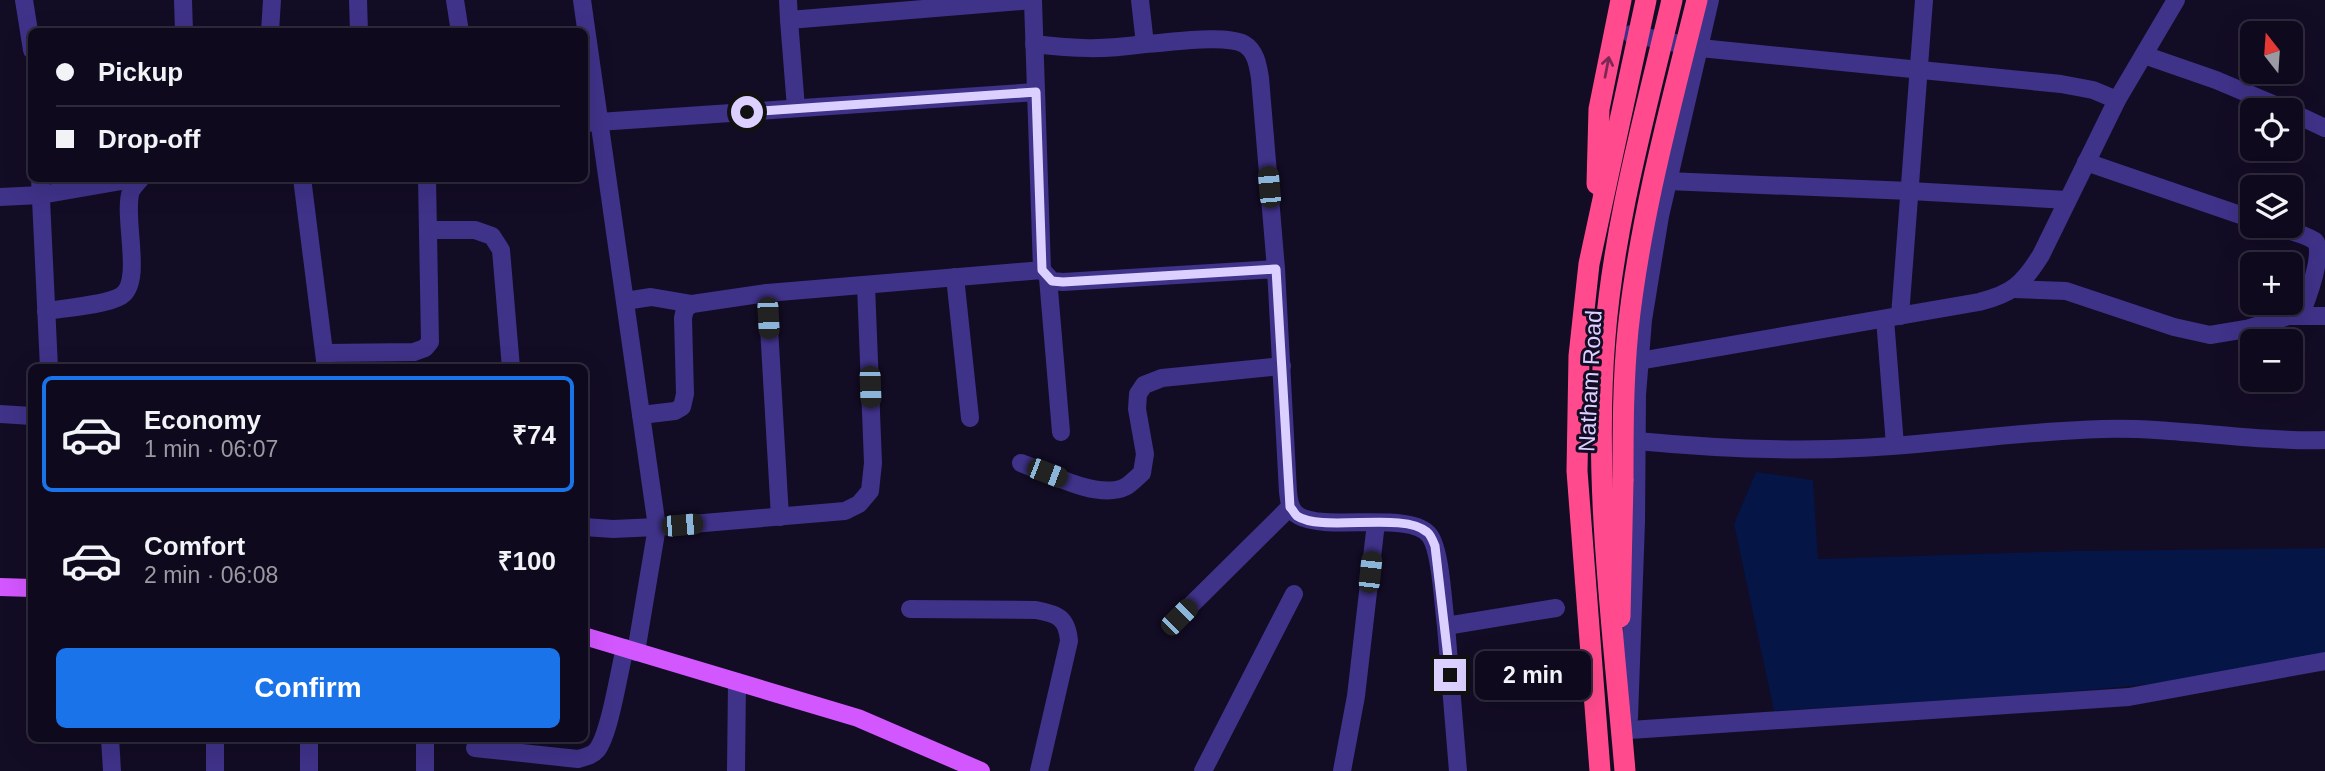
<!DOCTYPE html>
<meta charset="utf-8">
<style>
body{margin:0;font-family:Helvetica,sans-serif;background:#171225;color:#f1f3f6;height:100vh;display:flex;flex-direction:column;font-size:26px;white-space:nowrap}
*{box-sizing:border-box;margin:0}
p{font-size:23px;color:#9b9aa3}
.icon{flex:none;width:38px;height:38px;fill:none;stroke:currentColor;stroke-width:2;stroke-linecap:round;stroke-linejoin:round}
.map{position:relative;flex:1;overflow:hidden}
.side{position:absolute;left:28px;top:364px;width:560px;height:378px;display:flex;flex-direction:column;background:#0e091c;border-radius:10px;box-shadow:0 7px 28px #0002,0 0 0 2px #2e2a3b}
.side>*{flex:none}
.banner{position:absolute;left:28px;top:28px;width:560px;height:154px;border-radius:10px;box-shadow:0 7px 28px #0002,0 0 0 2px #2e2a3b;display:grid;align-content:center;height:154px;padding:0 28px;background:#0e091c}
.needle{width:46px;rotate:343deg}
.tools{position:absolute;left:2240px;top:21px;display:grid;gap:14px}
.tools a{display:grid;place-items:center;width:63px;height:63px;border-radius:10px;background:#0e091c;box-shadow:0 7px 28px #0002,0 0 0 2px #2e2a3b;font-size:35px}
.end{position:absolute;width:32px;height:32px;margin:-16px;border:9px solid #dbd0ff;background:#111;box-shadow:0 0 0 4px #111}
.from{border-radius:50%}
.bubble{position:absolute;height:49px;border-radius:10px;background:#0e091c;box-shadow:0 7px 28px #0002,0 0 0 2px #2e2a3b;font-size:23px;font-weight:600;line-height:49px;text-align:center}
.car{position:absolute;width:21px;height:42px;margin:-21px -10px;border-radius:9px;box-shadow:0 0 5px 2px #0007;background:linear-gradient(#222 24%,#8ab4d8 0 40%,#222 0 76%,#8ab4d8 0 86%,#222 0)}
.banner b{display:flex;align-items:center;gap:24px;height:66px;font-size:26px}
.banner b+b{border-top:2px solid #2e2a3b}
.banner i{width:18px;height:18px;background:#f1f3f6}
ul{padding:12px 0 0;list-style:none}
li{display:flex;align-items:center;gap:21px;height:116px;margin:0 14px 10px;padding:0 14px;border:4px solid transparent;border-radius:10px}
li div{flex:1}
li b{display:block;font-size:26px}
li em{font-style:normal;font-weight:600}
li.on{border-color:#1a73e8}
li>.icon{width:63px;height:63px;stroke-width:1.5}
.primary-button{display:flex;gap:14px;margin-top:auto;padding:14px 28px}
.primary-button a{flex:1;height:80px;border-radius:10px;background:#1a73e8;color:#fff;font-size:28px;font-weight:600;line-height:80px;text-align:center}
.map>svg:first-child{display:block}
.water{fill:#041546}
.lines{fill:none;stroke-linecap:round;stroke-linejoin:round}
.minor{stroke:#3f3289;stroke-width:18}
.major{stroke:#d357ff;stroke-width:18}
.highway{stroke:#ff4b8d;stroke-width:21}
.highway-bridge{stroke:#ff4b8d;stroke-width:21}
.oneway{stroke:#7d2854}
.route{stroke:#dbd0ff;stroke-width:9}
.labels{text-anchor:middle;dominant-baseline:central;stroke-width:6;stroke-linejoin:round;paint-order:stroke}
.street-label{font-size:23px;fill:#dbd0ff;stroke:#130c25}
</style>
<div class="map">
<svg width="2325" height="771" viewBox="0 0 2325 771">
<rect width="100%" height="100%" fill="#130c25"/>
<path class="water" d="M 1756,472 L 1813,480 L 1818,559 L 2074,551 L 2325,548 L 2325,660 C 2143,692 1958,699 1774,711 L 1734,524 Z"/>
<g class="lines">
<g class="minor">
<polyline points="24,0 32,50"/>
<polyline points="183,0 184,32"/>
<polyline points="358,0 359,32"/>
<polyline points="455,0 460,32"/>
<polyline points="582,0 657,527 636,652"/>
<polyline points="788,0 789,20 1033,0"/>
<path d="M 1140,0 L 1145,44 C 1168,43 1224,34 1244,44 C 1256,51 1258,66 1260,78 L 1276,269"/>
<polyline points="789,20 796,108"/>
<polyline points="270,32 272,0"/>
<polyline points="1631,34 1700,48 2061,84 2093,90 2117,100"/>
<path d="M 1034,44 C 1076,49 1102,50 1145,44"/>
<polyline points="2144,55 2216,80 2287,110"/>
<polyline points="2291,112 2325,128"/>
<polyline points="584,123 1036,92"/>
<polyline points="2086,162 2252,219"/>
<polyline points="40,178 49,368"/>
<polyline points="302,178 326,368"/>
<polyline points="1667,181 1910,191 2067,200"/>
<polyline points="0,197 41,195 139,178"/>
<path d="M 2272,226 C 2286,230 2303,233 2315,241 C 2325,252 2307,299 2301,314"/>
<polyline points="428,230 475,230 492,236 501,250 511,368"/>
<path d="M 1042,270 L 1052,281 L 1063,282 L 1276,269 L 1288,492 C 1289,501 1290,511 1299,516 C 1327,532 1413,510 1430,536 C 1441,552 1443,605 1446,626 L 1556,608"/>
<polyline points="955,277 970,418"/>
<polyline points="1048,278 1061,432"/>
<polyline points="2014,289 2066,291 2174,327 2210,335 2246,329 2289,316 2325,316"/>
<polyline points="767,293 780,517"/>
<polyline points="625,301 651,297 692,304"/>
<path d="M 46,311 C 65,308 106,305 121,296 C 144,282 122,216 131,191 C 133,187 138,182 141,178"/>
<polyline points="1900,316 1924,0"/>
<polyline points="1885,319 1895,445"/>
<polyline points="325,353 414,352 425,348 430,342 427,178"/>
<path d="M 1639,361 L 1979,302 C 2012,294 2023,284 2041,255 L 2117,100 L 2176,0"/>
<polyline points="0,414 32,416"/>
<polyline points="641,415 675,411 682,407 685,394 683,318 685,309 692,304 767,293 1042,270 1033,1"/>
<path d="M 1637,441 C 1711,448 1785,452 1859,448 C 1941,444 2021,431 2103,429 C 2178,427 2250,442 2325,440"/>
<path d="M 1021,463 C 1048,473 1098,500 1125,487 C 1131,484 1137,477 1142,473 L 1145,454 L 1137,409 L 1138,394 L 1144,385 L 1162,378 L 1282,366"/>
<polyline points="584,527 613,529 657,527 845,511 859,504 870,491 873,463 866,285"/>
<path d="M 910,609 L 1036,610 C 1057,614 1067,617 1069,641 L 1039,771"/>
<polyline points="1179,617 1290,507"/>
<polyline points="1446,626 1458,771"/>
<polyline points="1629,718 1636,522 1637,395 1643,320 1660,216 1710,0"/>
<polyline points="1630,730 2129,697 2325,661"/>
<polyline points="110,738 112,771"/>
<polyline points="215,738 215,771"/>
<polyline points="309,738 309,771"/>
<polyline points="425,738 425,771"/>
<path d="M 475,748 L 578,759 C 585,757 592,756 597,750 C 610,733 619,671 625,648"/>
<polyline points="736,771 737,682"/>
<polyline points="1203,771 1294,594"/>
<polyline points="1342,771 1356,696 1376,523"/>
</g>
<g class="major">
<polyline points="0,587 32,588"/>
<polyline points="584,636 858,718 981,771"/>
</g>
<g class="highway">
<polyline points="1597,184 1599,109 1621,0"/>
<polyline points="1620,617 1623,480"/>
</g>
<g class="highway-bridge">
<path d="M 1623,480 C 1623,430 1623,380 1628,330 C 1640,218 1670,109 1697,0"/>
<polyline points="1600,771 1577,471 1579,356 1589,264 1646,0"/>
<path d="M 1625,771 C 1613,627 1593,482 1605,337 C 1614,223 1646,111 1672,0"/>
</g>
</g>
<defs><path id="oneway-shaft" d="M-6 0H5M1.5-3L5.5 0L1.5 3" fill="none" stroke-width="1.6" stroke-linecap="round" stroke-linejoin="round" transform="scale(1.75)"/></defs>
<use class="oneway" href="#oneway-shaft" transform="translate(1607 67) rotate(-79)"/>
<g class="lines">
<path class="route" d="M 747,112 L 1036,92 L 1042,270 L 1052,281 L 1063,282 L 1276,269 L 1290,507 C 1293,510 1294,513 1297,516 C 1322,533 1403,511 1427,532 C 1431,535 1433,541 1435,546 L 1450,675"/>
</g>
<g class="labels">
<g class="street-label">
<text transform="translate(1590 381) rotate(-87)">Natham Road</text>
</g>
</g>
</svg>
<div class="tools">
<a><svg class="needle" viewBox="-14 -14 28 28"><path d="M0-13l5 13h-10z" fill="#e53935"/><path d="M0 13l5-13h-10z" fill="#9b9aa3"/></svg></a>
<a><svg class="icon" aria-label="locate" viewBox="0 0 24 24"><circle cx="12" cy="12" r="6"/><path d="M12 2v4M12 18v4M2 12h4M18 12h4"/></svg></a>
<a><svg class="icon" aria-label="layers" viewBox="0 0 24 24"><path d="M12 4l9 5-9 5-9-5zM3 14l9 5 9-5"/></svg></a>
<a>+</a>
<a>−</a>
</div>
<i class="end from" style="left:747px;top:112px"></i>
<i class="end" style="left:1450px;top:675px"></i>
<div class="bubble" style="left:1475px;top:651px;width:116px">2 min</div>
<i class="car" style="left:1269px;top:187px;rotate:355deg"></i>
<i class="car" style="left:768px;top:318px;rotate:177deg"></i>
<i class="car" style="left:870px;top:387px;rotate:178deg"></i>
<i class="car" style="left:1047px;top:473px;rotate:111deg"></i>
<i class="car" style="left:682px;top:525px;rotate:85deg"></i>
<i class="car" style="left:1370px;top:572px;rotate:6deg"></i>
<i class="car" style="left:1179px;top:617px;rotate:45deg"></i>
<div class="banner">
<b><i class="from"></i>Pickup</b>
<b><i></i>Drop-off</b>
</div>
<section class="side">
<ul>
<li class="on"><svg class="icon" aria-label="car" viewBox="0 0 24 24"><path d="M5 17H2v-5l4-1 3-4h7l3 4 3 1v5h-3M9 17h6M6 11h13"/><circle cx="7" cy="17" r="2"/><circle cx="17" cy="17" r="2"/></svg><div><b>Economy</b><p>1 min · 06:07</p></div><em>₹74</em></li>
<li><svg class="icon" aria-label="car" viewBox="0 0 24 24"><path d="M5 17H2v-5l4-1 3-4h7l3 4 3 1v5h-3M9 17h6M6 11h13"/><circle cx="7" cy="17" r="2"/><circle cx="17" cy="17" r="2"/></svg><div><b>Comfort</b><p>2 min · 06:08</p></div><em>₹100</em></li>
</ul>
<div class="primary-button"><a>Confirm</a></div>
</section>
</div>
